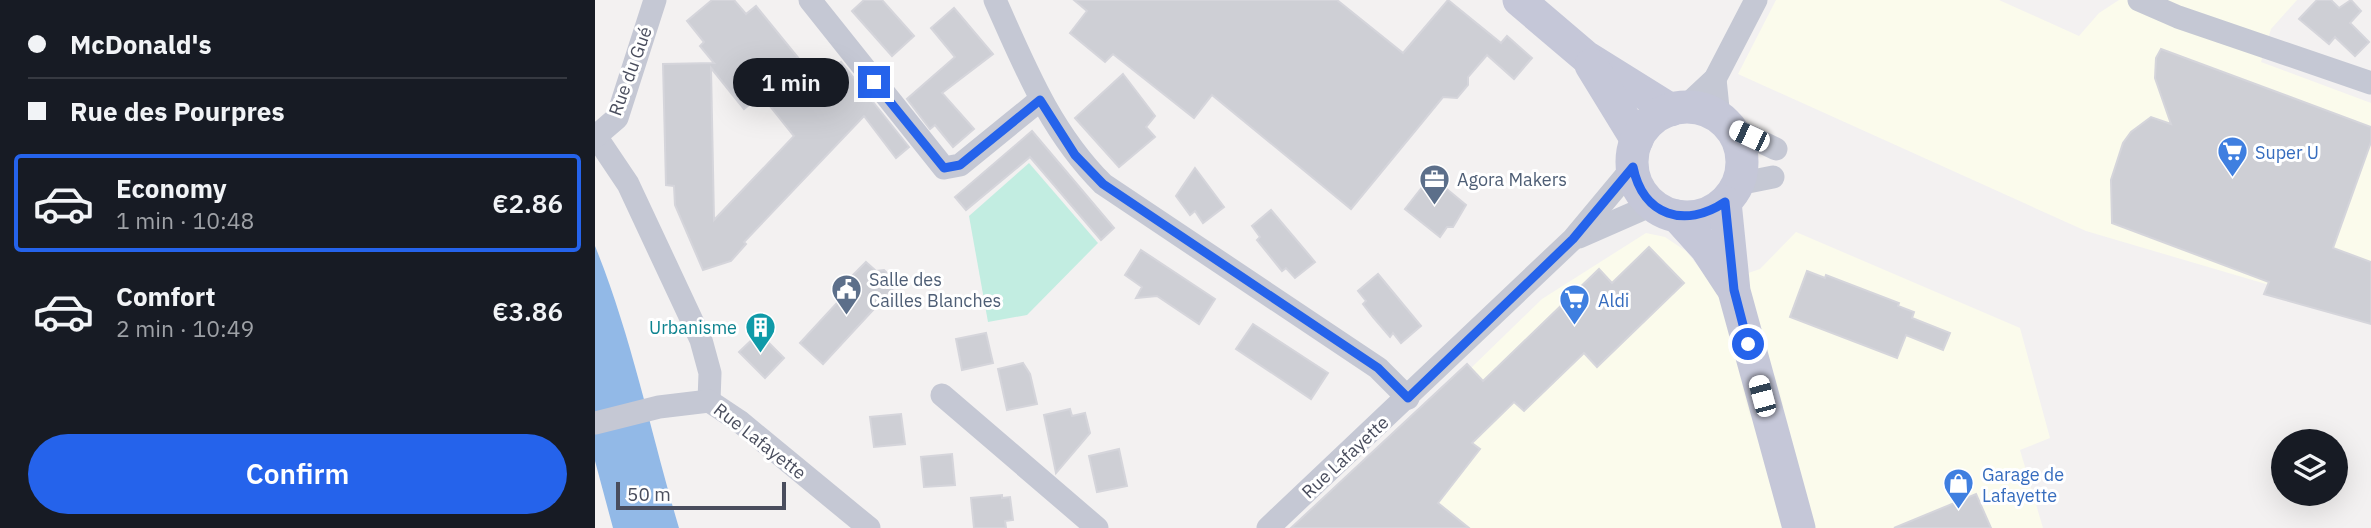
<!DOCTYPE html>
<meta charset="utf-8">
<style>
body{margin:0;font-family:"IBM Plex Sans",sans-serif;background:#20242c;color:#f1f3f6;height:100vh;display:flex;flex-direction:column;font-size:26px;white-space:nowrap}
*{box-sizing:border-box;margin:0}
p{font-size:23px;color:#9ea1a6}
.icon{flex:none;width:38px;height:38px;fill:none;stroke:currentColor;stroke-width:2;stroke-linecap:round;stroke-linejoin:round}
.map{position:relative;flex:1;overflow:hidden}
.drawer{display:flex;flex-direction:column;background:#171b24;width:595px}
.drawer>*{flex:none}
.guide{display:grid;align-content:center;height:154px;padding:0 28px;background:#171b24}
.fabs{position:absolute;left:1676px;top:429px;display:grid;gap:14px}
.fabs a{display:grid;place-items:center;width:77px;height:77px;border-radius:50%;background:#171b24;box-shadow:0 7px 28px #0002;font-size:35px}
.scale{position:absolute;left:21px;bottom:18px;width:170px;box-sizing:border-box;padding-left:7px;border:4px solid #494d5d;border-top:0;font-size:19px;line-height:24px;white-space:nowrap;color:#494d5d;-webkit-text-stroke:5px #fff;paint-order:stroke}
.end{position:absolute;width:32px;height:32px;margin:-16px;border:9px solid #2563eb;background:#fff;box-shadow:0 0 0 4px #fff}
.from{border-radius:50%}
.bubble{position:absolute;height:49px;border-radius:24px;background:#171b24;box-shadow:0 7px 28px #0002;font-size:23px;font-weight:600;line-height:49px;text-align:center}
.car{position:absolute;width:21px;height:42px;margin:-21px -10px;border-radius:9px;box-shadow:0 0 5px 2px #0007;background:linear-gradient(#fff 24%,#345 0 40%,#fff 0 76%,#345 0 86%,#fff 0)}
.guide b{display:flex;align-items:center;gap:24px;height:66px;font-size:26px}
.guide b+b{border-top:2px solid #363941}
.guide i{width:18px;height:18px;background:#f1f3f6}
ul{padding:0;list-style:none}
li{display:flex;align-items:center;gap:21px;height:98px;margin:0 14px 10px;padding:0 14px;border:4px solid transparent;border-radius:7px}
li div{flex:1}
li b{display:block;font-size:26px}
li em{font-style:normal;font-weight:600}
li.current{border-color:#2563eb}
li>.icon{width:63px;height:63px;stroke-width:1.5}
.primary-button{display:flex;gap:14px;margin-top:auto;padding:14px 28px}
.primary-button a{flex:1;height:80px;border-radius:42px;background:#2563eb;color:#fff;font-size:28px;font-weight:600;line-height:80px;text-align:center}
main{display:flex;flex:1;min-height:0}
.map>svg:first-child{display:block}
.commercial{fill:#fbfbec}
.green{fill:#c2ede1}
.water{fill:#92b9e7}
.building{fill:#cecfd5;stroke:#d5d5db;stroke-width:2;fill-rule:evenodd}
.lines{fill:none;stroke-linecap:round;stroke-linejoin:round}
.street{stroke:#c5c8d4;stroke-width:23}
.secondary{stroke:#c5c7d8;stroke-width:33}
.route{stroke:#2563eb;stroke-width:9}
.labels{text-anchor:middle;dominant-baseline:central;stroke-width:6;stroke-linejoin:round;paint-order:stroke}
.street-label{font-size:18px;fill:#494d5d;stroke:#fff}
.shop-label{font-size:18px;fill:#366cbe;stroke:#fff;text-anchor:start}
.service-label{font-size:18px;fill:#4e5e75;stroke:#fff;text-anchor:start}
.culture-label{font-size:18px;fill:#0d838f;stroke:#fff;text-anchor:end}
</style>
<main>
<section class="drawer">
<div class="guide">
<b><i class="from"></i>McDonald's</b>
<b><i></i>Rue des Pourpres</b>
</div>
<ul>
<li class="current"><svg class="icon" aria-label="car" viewBox="0 0 24 24"><path d="M5 17H2v-5l4-1 3-4h7l3 4 3 1v5h-3M9 17h6M6 11h13"/><circle cx="7" cy="17" r="2"/><circle cx="17" cy="17" r="2"/></svg><div><b>Economy</b><p>1 min · 10:48</p></div><em>€2.86</em></li>
<li><svg class="icon" aria-label="car" viewBox="0 0 24 24"><path d="M5 17H2v-5l4-1 3-4h7l3 4 3 1v5h-3M9 17h6M6 11h13"/><circle cx="7" cy="17" r="2"/><circle cx="17" cy="17" r="2"/></svg><div><b>Comfort</b><p>2 min · 10:49</p></div><em>€3.86</em></li>
</ul>
<div class="primary-button"><a>Confirm</a></div>
</section>
<div class="map">
<svg width="1776" height="528" viewBox="0 0 1776 528">
<rect width="100%" height="100%" fill="#f3f1f1"/>
<g class="commercial">
<polygon points="1181,0 1404,0 1484,36 1504,13 1524,0 1702,0 1676,29 1666,62 1776,103 1776,315 1491,231 1143,74"/>
<polygon points="1201,232 1425,328 1455,438 1425,450 1448,528 696,528 871,364 876,368 947,299 1051,233 1070,237 1091,251 1118,285 1165,269"/>
</g>
<polygon class="green" points="434,163 503,243 432,315 393,322 374,216"/>
<path class="water" d="M 0,246 C 37,337 56,434 84,528 L 18,528 L 0,461 Z"/>
<g class="building">
<path d="M 117,0 L 139,0 L 151,14 L 161,6 L 222,81 L 246,62 L 314,147 L 301,158 L 269,116 L 149,242 L 151,244 L 136,261 L 108,270 L 80,205 L 79,186 L 71,185 L 68,64 L 119,63 L 105,46 L 109,42 L 92,21 ZM 116,68 L 149,109 L 166,95 L 199,136 L 119,220 Z"/>
<polygon points="269,0 287,0 319,36 297,56 257,11"/>
<polygon points="479,0 742,0 808,53 853,0 906,43 912,36 937,58 919,79 892,55 873,77 873,85 862,98 848,97 756,209 617,95 599,118 518,54 510,62 475,33 492,11"/>
<polygon points="1722,0 1736,0 1744,8 1756,0 1766,11 1755,23 1774,42 1760,56 1740,37 1734,44 1704,19"/>
<polygon points="359,8 398,54 347,93 379,129 358,147 340,125 335,129 312,99 360,57 336,28"/>
<polygon points="1566,49 1776,127 1776,142 1738,248 1776,262 1776,324 1669,294 1674,282 1517,223 1516,180 1528,143 1536,132 1556,117 1576,124 1560,78 1561,58"/>
<polygon points="528,74 560,116 551,127 560,137 524,167 480,118"/>
<polygon points="437,131 519,228 506,240 435,157 371,210 360,197"/>
<polygon points="600,168 629,207 608,223 600,211 595,215 581,196"/>
<polygon points="836,176 871,205 858,227 852,227 845,237 810,209"/>
<polygon points="676,210 720,262 700,278 691,268 687,271 662,240 665,237 657,226"/>
<polygon points="1054,247 1089,283 1002,367 989,353 929,411 919,402 877,443 885,449 843,503 874,528 696,528 872,364 888,381 1004,269 1017,283"/>
<polygon points="546,250 620,299 604,324 562,296 541,298 547,287 530,275"/>
<polygon points="271,262 281,271 289,270 303,283 228,364 205,343 254,290 249,284"/>
<polygon points="1212,271 1230,278 1231,275 1304,303 1303,306 1319,312 1317,318 1355,333 1348,350 1311,335 1302,358 1195,317"/>
<polygon points="783,274 826,326 806,343 798,333 795,337 778,317 768,304 771,301 763,291"/>
<polygon points="658,324 733,373 716,399 641,349"/>
<polygon points="164,333 189,358 170,378 144,352"/>
<polygon points="391,333 398,363 367,370 361,339"/>
<polygon points="428,363 435,374 442,404 412,410 403,369"/>
<polygon points="475,409 477,416 490,413 495,433 461,473 449,415"/>
<polygon points="306,414 310,444 279,447 275,417"/>
<polygon points="524,449 532,486 502,492 494,456"/>
<polygon points="357,454 360,485 329,487 326,457"/>
<polygon points="1381,494 1396,528 1299,528"/>
<polygon points="407,495 407,498 415,497 418,520 410,521 411,528 379,528 376,498"/>
</g>
<g class="lines">
<g class="street">
<polyline points="215,0 349,168 365,165 445,100"/>
<path d="M 400,0 C 430,67 455,131 508,184 L 783,368 L 813,398"/>
<polyline points="1544,0 1583,17 1776,83"/>
<polyline points="1120,79 1124,118"/>
<polyline points="1090,107 1120,79 1161,0"/>
<polyline points="1135,127 1181,149"/>
<polyline points="0,135 33,184 106,340 115,373 114,401"/>
<polyline points="1,136 22,118 60,0"/>
<polyline points="1143,184 1178,177"/>
<polyline points="984,237 1057,205"/>
<polyline points="347,395 502,528"/>
<polyline points="0,423 64,407 114,401 144,421 274,528"/>
<polyline points="673,528 978,239 1038,167"/>
</g>
<g class="secondary">
<polyline points="924,0 991,57 1076,110"/>
<polyline points="996,65 1042,140"/>
<circle cx="1092" cy="162" r="55"/>
<polyline points="1130,202 1139,291 1204,528"/>
<polyline points="1082,216 1111,248 1136,286"/>
</g>
</g>
<g class="lines">
<path class="route" d="M 279,82 L 349,168 L 365,165 L 445,100 L 480,155 L 508,184 L 783,368 L 813,398 L 978,239 L 1038,167 C 1048,216 1090,229 1130,202 L 1139,290 L 1153,344"/>
</g>
<defs>
<symbol id="supermarket-pin" viewBox="-11 -11 22 30"><path d="M0 17L-7.5 6A9.5 9.5 0 1 1 7.5 6Z" fill="#3f7fe0" stroke="#fff"/><path d="M-6-5.5h2.5l.6 2H6L4.5 2H-2.5L-4.4-4H-6ZM-1.5 3.2a1.3 1.3 0 1 0 .1 0ZM3 3.2a1.3 1.3 0 1 0 .1 0Z" fill="#fff"/></symbol>
<symbol id="office-pin" viewBox="-11 -11 22 30"><path d="M0 17L-7.5 6A9.5 9.5 0 1 1 7.5 6Z" fill="#5c6f8a" stroke="#fff"/><path d="M-6-3h4V-5.5h4V-3h4V5H-6ZM-1-4.5V-3h2v-1.5ZM-6 0V1H6V0Z" fill="#fff"/></symbol>
<symbol id="civic-pin" viewBox="-11 -11 22 30"><path d="M0 17L-7.5 6A9.5 9.5 0 1 1 7.5 6Z" fill="#5c6f8a" stroke="#fff"/><path d="M-.6-6.5H3V-4.5H.6V-3L4-1V1h2V6H-6V1h2V-1L-.6-3ZM-1.2 2.5V6h2.4V2.5Z" fill="#fff"/></symbol>
<symbol id="building-pin" viewBox="-11 -11 22 30"><path d="M0 17L-7.5 6A9.5 9.5 0 1 1 7.5 6Z" fill="#0f9aa8" stroke="#fff"/><path d="M-4-6H4V6H1V3H-1V6H-4ZM-2.5-4.3h1.7v1.8h-1.7ZM.8-4.3h1.7v1.8H.8ZM-2.5-1h1.7V.8h-1.7ZM.8-1h1.7V.8H.8Z" fill="#fff"/></symbol>
<symbol id="shop-pin" viewBox="-11 -11 22 30"><path d="M0 17L-7.5 6A9.5 9.5 0 1 1 7.5 6Z" fill="#3f7fe0" stroke="#fff"/><path d="M-5-2.5h2.3a2.7 3.5 0 0 1 5.4 0H5L5.5 6h-11ZM-1.5-2.5h3a1.5 2.3 0 0 0-3 0Z" fill="#fff"/></symbol>
</defs>
<g fill-rule="evenodd">
<use href="#supermarket-pin" x="1620" y="134" width="35" height="47"/>
<use href="#office-pin" x="822" y="162" width="35" height="47"/>
<use href="#civic-pin" x="234" y="272" width="35" height="47"/>
<use href="#supermarket-pin" x="962" y="282" width="35" height="47"/>
<use href="#building-pin" x="148" y="310" width="35" height="47"/>
<use href="#shop-pin" x="1346" y="466" width="35" height="47"/>
</g>
<g class="labels">
<g class="street-label">
<text transform="translate(35 71) rotate(-70)">Rue du Gué</text>
<text transform="translate(165 441) rotate(38)">Rue Lafayette</text>
<text transform="translate(750 457) rotate(-43)">Rue Lafayette</text>
</g>
<g class="shop-label">
<text x="1660" y="152">Super U</text>
<text x="1003" y="300">Aldi</text>
<text x="1387" y="474">Garage de<tspan x="1387" dy="21">Lafayette</tspan></text>
</g>
<g class="service-label">
<text x="862" y="179">Agora Makers</text>
<text x="274" y="279">Salle des<tspan x="274" dy="21">Cailles Blanches</tspan></text>
</g>
<g class="culture-label">
<text x="142" y="327">Urbanisme</text>
</g>
</g>
</svg>
<div class="fabs">
<a><svg class="icon" aria-label="layers" viewBox="0 0 24 24"><path d="M12 4l9 5-9 5-9-5zM3 14l9 5 9-5"/></svg></a>
</div>
<div class="scale">50 m</div>
<i class="end from" style="left:1153px;top:344px"></i>
<i class="end" style="left:279px;top:82px"></i>
<div class="bubble" style="left:138px;top:58px;width:116px">1 min</div>
<i class="car" style="left:1154px;top:136px;rotate:295deg"></i>
<i class="car" style="left:1167px;top:396px;rotate:345deg"></i>
</div>
</main>
